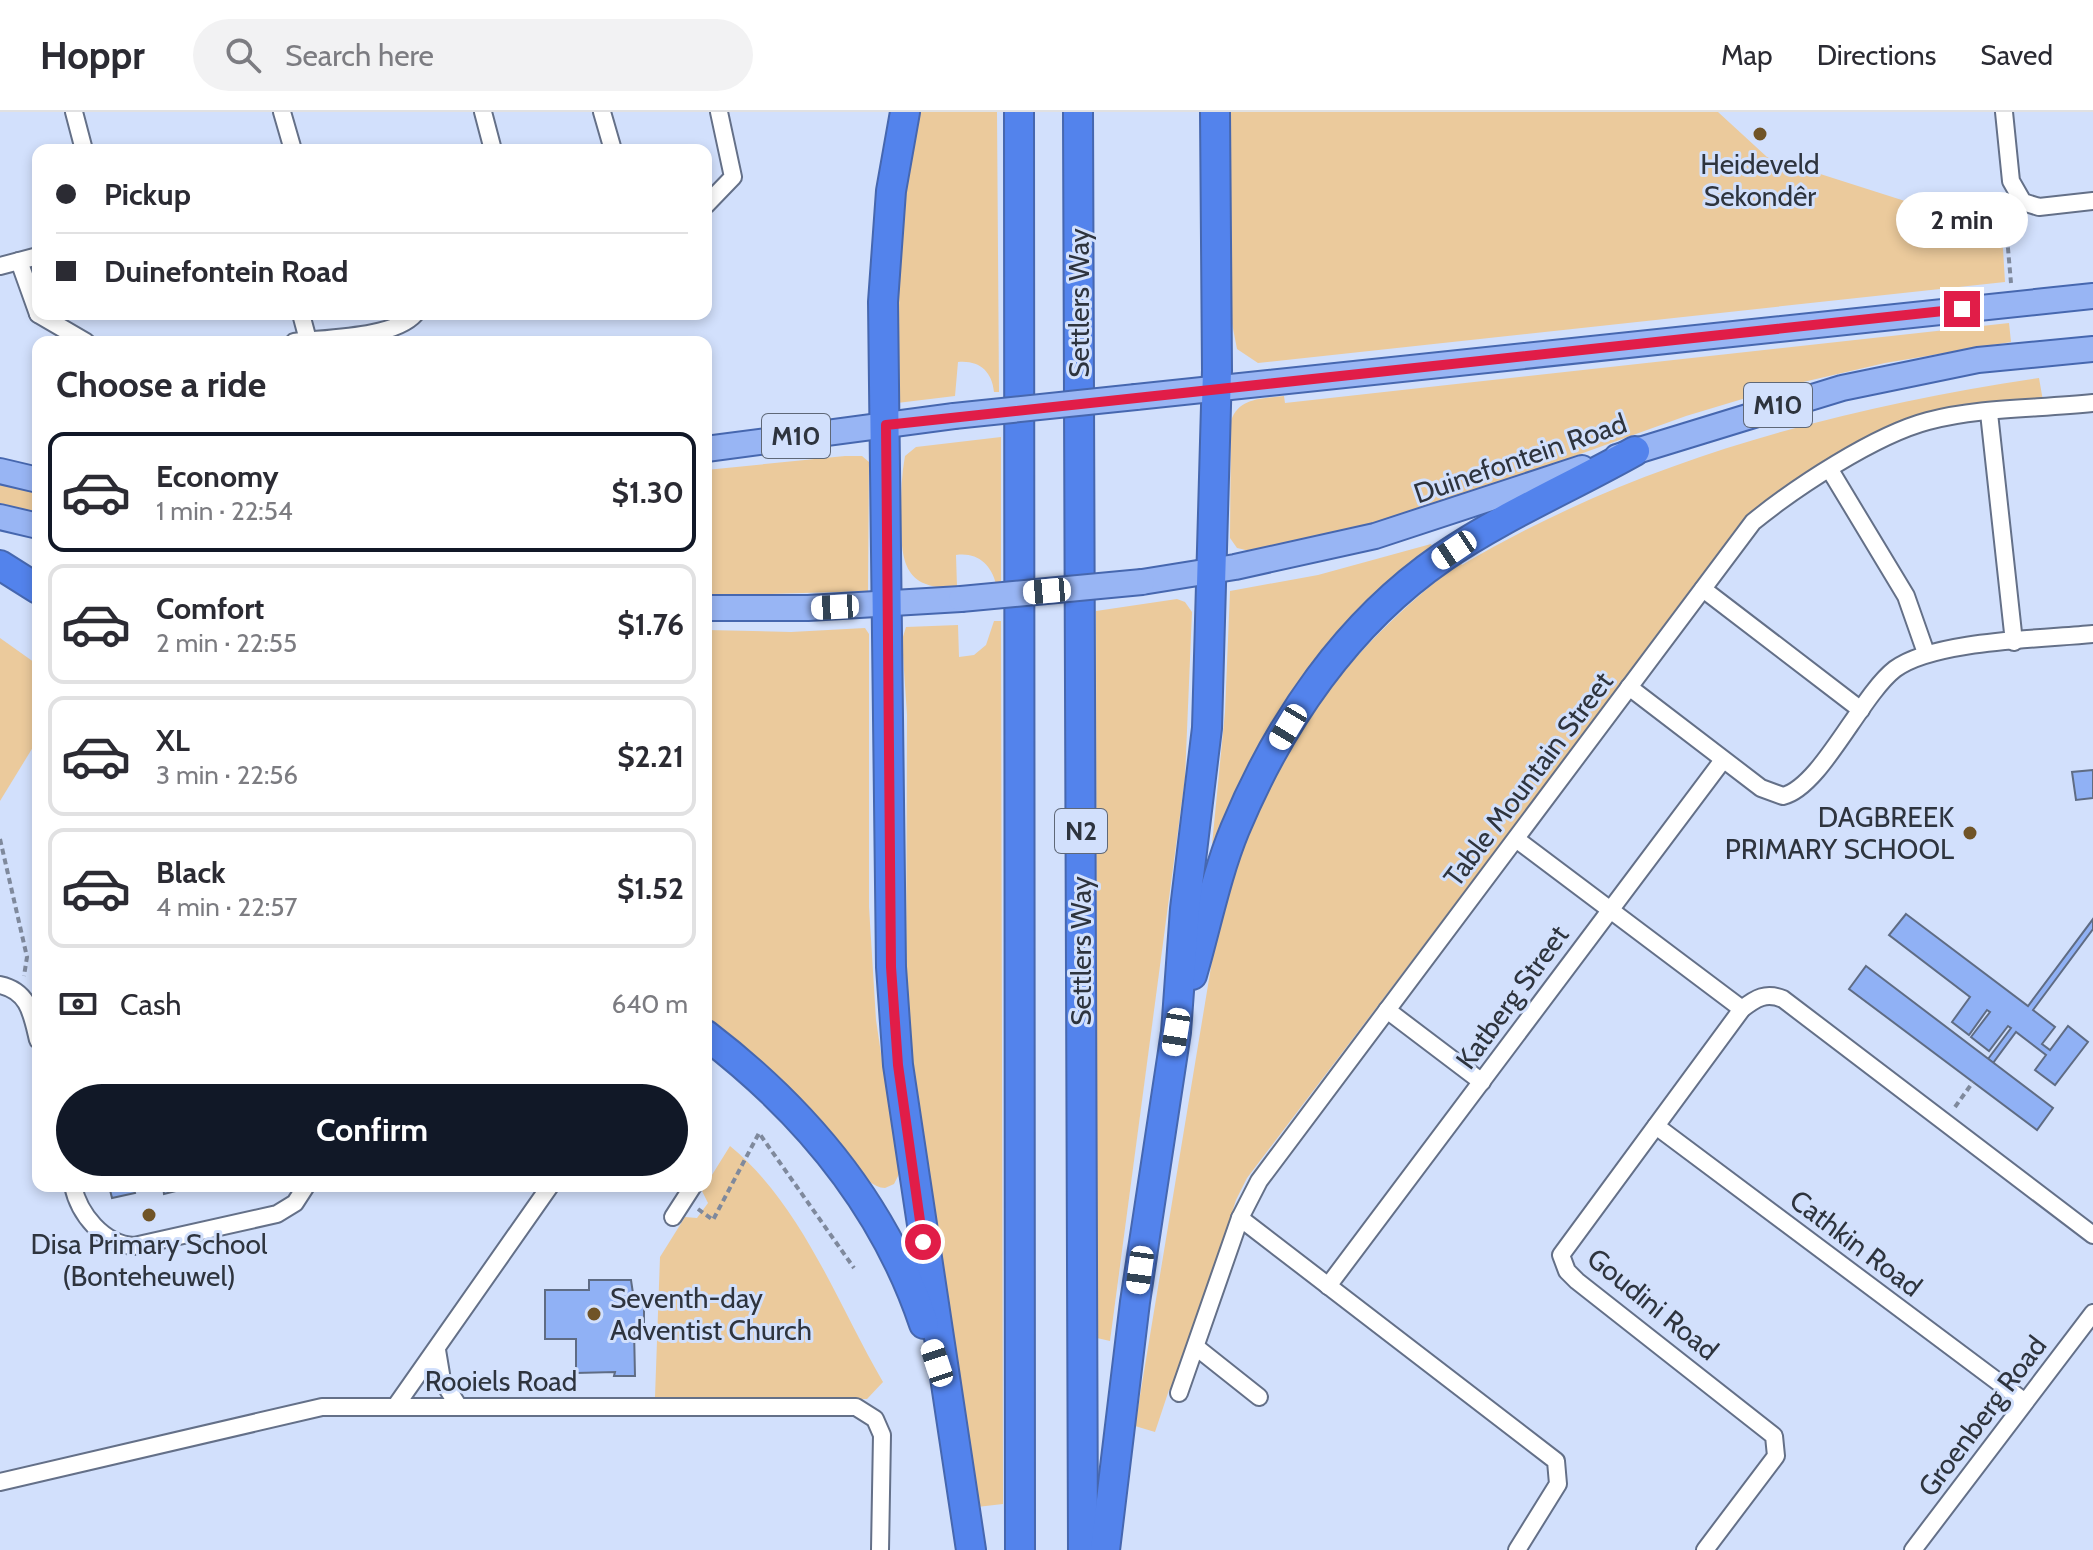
<!DOCTYPE html>
<meta charset="utf-8">
<style>
body{margin:0;font-family:Cabin,sans-serif;background:#f2f2f3;color:#2b2b33;height:100vh;display:flex;flex-direction:column;font-size:30px;white-space:nowrap}
*{box-sizing:border-box;margin:0}
p{font-size:26px;color:#7c7c81}
.icon{flex:none;width:44px;height:44px;fill:none;stroke:currentColor;stroke-width:2;stroke-linecap:round;stroke-linejoin:round}
.map{position:relative;flex:1;overflow:hidden}
.details{position:absolute;left:32px;top:224px;width:680px;height:856px;display:flex;flex-direction:column;background:#fff;border-radius:16px;box-shadow:0 4px 12px #0003}
.details>*{flex:none}
.top-card{position:absolute;left:32px;top:32px;width:680px;height:176px;border-radius:16px;box-shadow:0 4px 12px #0003;display:grid;align-content:center;height:176px;padding:0 24px;background:#fff}
.end{position:absolute;width:36px;height:36px;margin:-18px;border:10px solid #e11d48;background:#fff;box-shadow:0 0 0 4px #fff}
.from{border-radius:50%}
.bubble{position:absolute;height:56px;border-radius:28px;background:#fff;box-shadow:0 4px 12px #0003;font-size:26px;font-weight:700;line-height:56px;text-align:center}
.car{position:absolute;width:24px;height:48px;margin:-24px -12px;border-radius:10px;box-shadow:0 0 6px 2px #0007;background:linear-gradient(#fff 24%,#345 0 40%,#fff 0 76%,#345 0 86%,#fff 0)}
.top-card b{display:flex;align-items:center;gap:28px;height:76px;font-size:30px}
.top-card b+b{border-top:2px solid #e1e1e2}
.top-card i{width:20px;height:20px;background:#2b2b33}
ul{padding:0;list-style:none}
li{display:flex;align-items:center;gap:24px;height:120px;margin:0 16px 12px;padding:0 8px;border:4px solid #e1e1e2;border-radius:16px}
li div{flex:1}
li b{display:block;font-size:30px}
li em{font-style:normal;font-weight:700}
li.selected{border-color:#111827}
li>.icon{width:72px;height:72px;stroke-width:1.5}
h2{padding:0 24px;font-size:36px;line-height:96px}
.pay{display:flex;align-items:center;gap:20px;height:88px;padding:0 24px;font-size:30px}
.pay p{margin-inline-start:auto}
.action{display:flex;gap:16px;margin-top:auto;padding:16px 24px}
.action a{flex:1;height:92px;border-radius:48px;background:#111827;color:#fff;font-size:32px;font-weight:700;line-height:92px;text-align:center}
header{display:flex;align-items:center;gap:48px;box-sizing:border-box;height:112px;padding:0 40px;background:#fff;border-bottom:2px solid #e1e1e2}
header strong{font-size:38px}
nav{display:flex;gap:44px;margin-inline-start:auto;font-size:28px}
.search{width:560px;height:72px;background:#f2f2f3;display:flex;align-items:center;gap:20px;box-sizing:border-box;padding:0 28px;border-radius:44px;color:#7c7c81;font-size:30px}
.map>svg:first-child{display:block}
.green{fill:#ebca9c}
.building{fill:#90b1f5;stroke:#5f6c84;stroke-width:2}
.lines{fill:none;stroke-linecap:round;stroke-linejoin:round}
.minor-casing{stroke:#647088;stroke-width:20}
.primary-casing{stroke:#4667af;stroke-width:28}
.motorway-casing{stroke:#4667af;stroke-width:32}
.path{stroke:#7f899c;stroke-width:4;stroke-dasharray:6 4;stroke-linecap:butt}
.minor{stroke:#fff;stroke-width:16}
.primary{stroke:#98b5f4;stroke-width:24}
.motorway{stroke:#5383ec;stroke-width:28}
.primary-bridge-casing{stroke:#4667af;stroke-width:28;stroke-linecap:butt}
.primary-bridge{stroke:#98b5f4;stroke-width:24}
.route{stroke:#e11d48;stroke-width:10}
.poi-dot{fill:#705427;stroke:#d2e0fc;stroke-width:3}
.labels{text-anchor:middle;dominant-baseline:central;stroke-width:6;stroke-linejoin:round;paint-order:stroke}
.shield{fill:#d2e0fc;stroke:#5f6877;stroke-width:2}
.shield-label{font-size:26px;font-weight:bold;fill:#2e343e}
.poi-label{font-size:28px;fill:#2e343e;stroke:#d2e0fc}
.street-label{font-size:28px;fill:#2e343e;stroke:#d2e0fc}
</style>
<header>
<strong>Hoppr</strong>
<div class="search"><svg class="icon" aria-label="search" viewBox="0 0 24 24"><circle cx="10" cy="10" r="6"/><path d="M15 15l6 6"/></svg>Search here</div>
<nav><a>Map</a><a>Directions</a><a>Saved</a></nav>
</header>
<div class="map">
<svg width="2093" height="1438" viewBox="0 0 2093 1438">
<rect width="100%" height="100%" fill="#d2e0fc"/>
<g class="green">
<path d="M 920,0 L 997,0 L 999,280 L 994,280 C 992,259 979,248 958,250 L 955,284 L 897,291 L 897,156 L 901,103 Z"/>
<polygon points="1225,0 1718,0 1767,45 2002,120 2005,170 1258,251 1237,237 1229,196"/>
<path d="M 2009,211 L 2011,230 L 1885,251 L 1786,274 L 1686,304 L 1436,394 L 1346,419 L 1250,439 L 1237,436 L 1230,426 L 1231,309 C 1239,285 1263,287 1284,284 L 1285,291 Z"/>
<path d="M 2039,266 L 2043,289 L 1892,314 L 1723,439 L 1247,1066 L 1236,1088 L 1175,1279 L 1169,1278 L 1155,1320 L 1135,1314 L 1213,843 C 1245,673 1324,556 1460,450 L 1462,453 C 1637,349 1839,296 2039,266 Z"/>
<path d="M 1001,325 L 1001,472 L 996,472 C 991,452 977,440 956,443 L 957,475 C 905,479 901,451 901,407 C 901,386 901,365 905,344 L 916,335 Z"/>
<polygon points="845,344 862,344 869,350 868,479 706,484 706,358"/>
<polygon points="0,370 38,379 38,401 0,391"/>
<polygon points="1431,432 1434,438 1241,670 1212,733 1225,600 1230,479 1318,463"/>
<polygon points="1177,487 1185,490 1192,500 1185,666 1110,1229 1097,1226 1096,499"/>
<polygon points="994,509 1001,509 1003,1392 977,1395 915,988 906,904 907,603 902,528 906,515 958,513 959,545 974,543 986,533"/>
<path d="M 865,516 L 869,522 L 869,795 L 876,908 L 899,1062 L 894,1072 L 885,1076 C 862,1075 845,1036 831,1020 C 794,978 752,942 706,910 L 706,518 L 791,520 Z"/>
<polygon points="0,526 38,553 38,627 0,689"/>
<path d="M 730,1034 C 802,1093 837,1191 883,1270 L 867,1287 L 655,1285 L 660,1145 L 685,1105 L 697,1106 L 708,1091 L 702,1079 Z"/>
</g>
<g class="building">
<polygon points="2093,658 2093,686 2076,688 2072,660"/>
<polygon points="1906,802 2028,894 2093,807 2093,817 2033,898 2055,915 2042,932 2050,938 2068,914 2088,930 2055,973 2035,958 2046,943 2016,920 1993,951 1988,947 2011,916 2008,914 1989,939 1971,925 1990,900 1987,898 1969,923 1952,910 1970,885 1889,823"/>
<polygon points="1866,854 2053,996 2037,1018 1849,877"/>
<polygon points="109,1074 133,1074 135,1081 112,1086"/>
<polygon points="163,1074 192,1074 192,1075 164,1082"/>
<polygon points="589,1168 631,1168 634,1188 644,1188 644,1217 634,1217 635,1264 614,1264 615,1260 576,1261 576,1227 545,1227 545,1178 589,1178"/>
</g>
<g class="lines">
<defs>
<g id="minor">
<polyline points="74,0 84,38"/>
<polyline points="282,0 293,38"/>
<polyline points="483,0 493,38"/>
<polyline points="602,0 613,38"/>
<polyline points="2004,0 2011,69 2023,90 2039,95 2093,89"/>
<polyline points="706,93 733,65 719,0"/>
<polyline points="19,149 38,202"/>
<polyline points="0,154 38,144"/>
<polyline points="38,202 86,230"/>
<polyline points="301,202 308,228"/>
<path d="M 294,230 C 325,226 394,226 415,202"/>
<polyline points="1989,301 2014,530"/>
<polyline points="1830,358 1906,484 1926,541"/>
<polyline points="1703,477 1861,598"/>
<path d="M 1629,575 L 1761,676 L 1783,684 C 1821,675 1861,583 1895,557 C 1934,528 2043,527 2093,522"/>
<polyline points="1516,727 1742,897"/>
<path d="M 0,873 C 29,879 32,903 38,928"/>
<polyline points="1387,898 1482,970"/>
<polyline points="1656,1014 2025,1290"/>
<path d="M 73,1074 C 79,1102 103,1132 134,1134 L 277,1102 L 295,1091 L 306,1074"/>
<polyline points="673,1105 693,1074"/>
<polyline points="1240,1106 1556,1349 1558,1372 1517,1438"/>
<polyline points="1328,1174 1723,648"/>
<polyline points="1196,1235 1259,1285"/>
<polyline points="437,1238 442,1268 459,1295"/>
<path d="M 1179,1281 L 1240,1106 L 1259,1069 L 1753,410 C 1796,375 1875,323 1928,309 C 1980,295 2039,297 2093,291"/>
<polyline points="395,1295 550,1074"/>
<polyline points="0,1370 322,1295 856,1295 875,1307 882,1323 880,1438"/>
<path d="M 1705,1438 L 1776,1344 L 1774,1324 L 1577,1169 L 1567,1159 L 1561,1143 L 1742,897 C 1756,886 1766,880 1783,887 L 2093,1123"/>
<polyline points="1913,1438 2093,1201"/>
</g>
<g id="primary">
<polyline points="1136,285 2093,184"/>
<polyline points="706,337 954,304"/>
<polyline points="1617,345 1842,276 1978,248 2093,237"/>
<polyline points="0,359 38,368"/>
<polyline points="0,405 38,414"/>
<polyline points="1142,470 1235,455 1375,424 1582,356"/>
<polyline points="706,496 808,496 961,487"/>
</g>
<g id="motorway">
<polyline points="905,0 891,79 883,190 891,855 898,953 971,1438"/>
<polyline points="1019,0 1020,1438"/>
<polyline points="1078,0 1083,1438"/>
<polyline points="0,453 38,477"/>
<path d="M 1192,863 C 1206,815 1216,763 1235,717 C 1279,611 1347,511 1443,445 C 1503,404 1571,375 1635,339"/>
<path d="M 706,923 C 804,998 884,1093 924,1212"/>
<polyline points="1105,1438 1135,1190 1176,920 1185,797 1207,616 1217,258 1215,0"/>
</g>
</defs>
<use href="#minor" class="minor-casing"/>
<use href="#primary" class="primary-casing"/>
<use href="#motorway" class="motorway-casing"/>
<g class="path">
<polyline points="2009,97 2005,102 2011,171"/>
<polyline points="0,727 27,845 24,864"/>
<polyline points="1955,995 1973,970"/>
<polyline points="698,1097 713,1108 759,1021 854,1156"/>
</g>
<use href="#minor" class="minor"/>
<use href="#primary" class="primary"/>
<use href="#motorway" class="motorway"/>
<defs>
<g id="primary-bridge">
<polyline points="954,304 1136,285"/>
<polyline points="961,487 1142,470"/>
</g>
</defs>
<use href="#primary-bridge" class="primary-bridge-casing"/>
<use href="#primary-bridge" class="primary-bridge"/>
</g>
<g class="lines">
<polyline class="route" points="923,1130 898,953 891,855 886,313 1962,197"/>
</g>
<g class="poi-dot">
<circle cx="1760" cy="22" r="8"/>
<circle cx="1970" cy="721" r="8"/>
<circle cx="149" cy="1103" r="8"/>
<circle cx="594" cy="1202" r="8"/>
</g>
<g class="labels">
<g class="shield">
<rect x="1744" y="271" width="68" height="44" rx="6"/>
<rect x="762" y="302" width="68" height="44" rx="6"/>
<rect x="1055" y="697" width="52" height="44" rx="6"/>
</g>
<g class="shield-label">
<text x="1778" y="293">M10</text>
<text x="796" y="324">M10</text>
<text x="1081" y="719">N2</text>
</g>
<g class="poi-label">
<text x="1760" y="52">Heideveld<tspan x="1760" dy="32">Sekondêr</tspan></text>
<text x="1954" y="705" text-anchor="end">DAGBREEK<tspan x="1954" dy="32">PRIMARY SCHOOL</tspan></text>
<text x="149" y="1132">Disa Primary School<tspan x="149" dy="32">(Bonteheuwel)</tspan></text>
<text x="610" y="1186" text-anchor="start">Seventh-day<tspan x="610" dy="32">Adventist Church</tspan></text>
</g>
<g class="street-label">
<text transform="translate(1079 191) rotate(-90)">Settlers Way</text>
<text transform="translate(1520 346) rotate(-19)">Duinefontein Road</text>
<text transform="translate(1528 667) rotate(-53)">Table Mountain Street</text>
<text transform="translate(1081 839) rotate(-90)">Settlers Way</text>
<text transform="translate(1512 885) rotate(-54)">Katberg Street</text>
<text transform="translate(1856 1131) rotate(37)">Cathkin Road</text>
<text transform="translate(1653 1192) rotate(39)">Goudini Road</text>
<text x="501" y="1269">Rooiels Road</text>
<text transform="translate(1982 1304) rotate(-53)">Groenberg Road</text>
</g>
</g>
</svg>
<i class="end from" style="left:923px;top:1130px"></i>
<i class="end" style="left:1962px;top:197px"></i>
<div class="bubble" style="left:1896px;top:80px;width:132px">2 min</div>
<i class="car" style="left:1454px;top:438px;rotate:236deg"></i>
<i class="car" style="left:1047px;top:479px;rotate:265deg"></i>
<i class="car" style="left:835px;top:495px;rotate:267deg"></i>
<i class="car" style="left:1288px;top:615px;rotate:211deg"></i>
<i class="car" style="left:1176px;top:920px;rotate:189deg"></i>
<i class="car" style="left:1140px;top:1158px;rotate:188deg"></i>
<i class="car" style="left:937px;top:1251px;rotate:342deg"></i>
<div class="top-card">
<b><i class="from"></i>Pickup</b>
<b><i></i>Duinefontein Road</b>
</div>
<section class="details">
<h2>Choose a ride</h2>
<ul>
<li class="selected"><svg class="icon" aria-label="car" viewBox="0 0 24 24"><path d="M5 17H2v-5l4-1 3-4h7l3 4 3 1v5h-3M9 17h6M6 11h13"/><circle cx="7" cy="17" r="2"/><circle cx="17" cy="17" r="2"/></svg><div><b>Economy</b><p>1 min · 22:54</p></div><em>$1.30</em></li>
<li><svg class="icon" aria-label="car" viewBox="0 0 24 24"><path d="M5 17H2v-5l4-1 3-4h7l3 4 3 1v5h-3M9 17h6M6 11h13"/><circle cx="7" cy="17" r="2"/><circle cx="17" cy="17" r="2"/></svg><div><b>Comfort</b><p>2 min · 22:55</p></div><em>$1.76</em></li>
<li><svg class="icon" aria-label="car" viewBox="0 0 24 24"><path d="M5 17H2v-5l4-1 3-4h7l3 4 3 1v5h-3M9 17h6M6 11h13"/><circle cx="7" cy="17" r="2"/><circle cx="17" cy="17" r="2"/></svg><div><b>XL</b><p>3 min · 22:56</p></div><em>$2.21</em></li>
<li><svg class="icon" aria-label="car" viewBox="0 0 24 24"><path d="M5 17H2v-5l4-1 3-4h7l3 4 3 1v5h-3M9 17h6M6 11h13"/><circle cx="7" cy="17" r="2"/><circle cx="17" cy="17" r="2"/></svg><div><b>Black</b><p>4 min · 22:57</p></div><em>$1.52</em></li>
</ul>
<div class="pay"><svg class="icon" aria-label="cash" viewBox="0 0 24 24"><path d="M3 7h18v10H3z"/><circle cx="12" cy="12" r="2"/></svg>Cash<p>640 m</p></div>
<div class="action"><a>Confirm</a></div>
</section>
</div>
